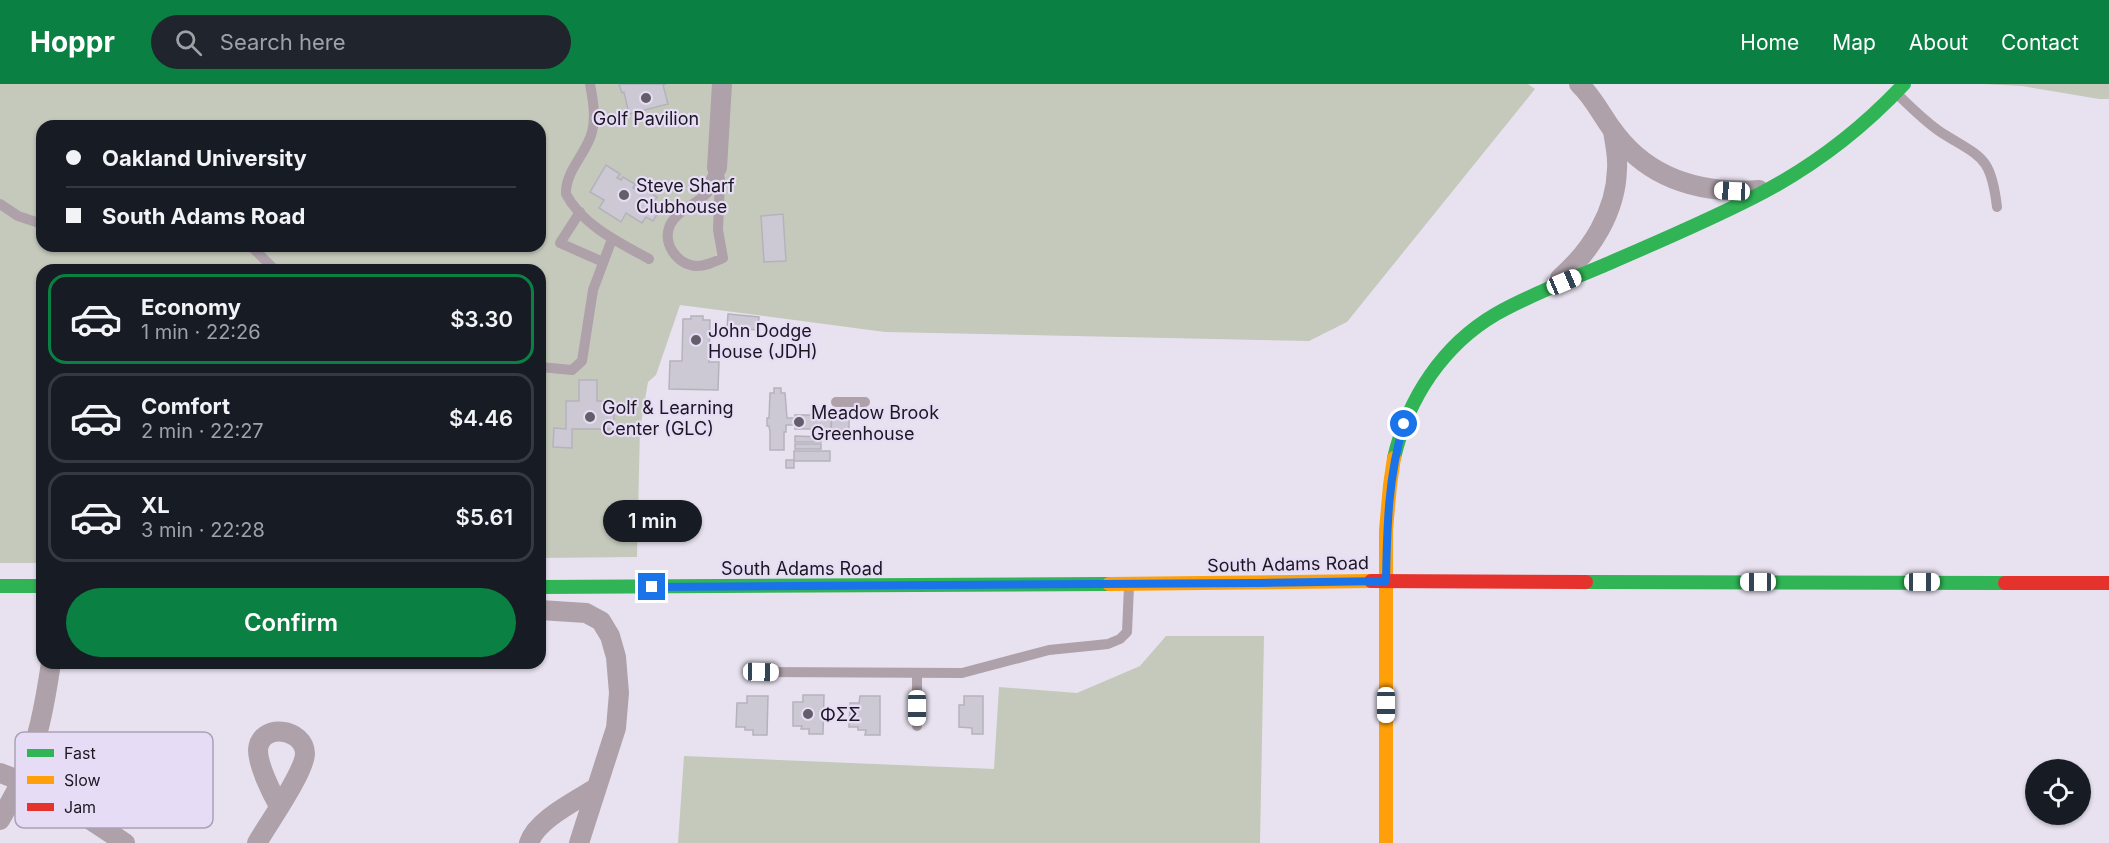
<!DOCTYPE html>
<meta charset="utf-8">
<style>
body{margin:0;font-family:Inter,sans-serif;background:#20242c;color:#f1f3f6;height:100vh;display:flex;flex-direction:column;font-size:22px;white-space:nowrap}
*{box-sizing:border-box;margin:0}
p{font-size:20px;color:#9ea1a6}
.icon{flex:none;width:33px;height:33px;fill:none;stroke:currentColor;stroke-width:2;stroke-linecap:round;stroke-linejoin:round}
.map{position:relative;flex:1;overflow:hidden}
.details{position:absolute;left:36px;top:180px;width:510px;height:405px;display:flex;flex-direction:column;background:#171b24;border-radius:18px;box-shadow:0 2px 4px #0004}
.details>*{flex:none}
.top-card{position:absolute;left:36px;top:36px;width:510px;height:132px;border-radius:18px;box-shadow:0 2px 4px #0004;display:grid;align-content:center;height:132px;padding:0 30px;background:#171b24}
.controls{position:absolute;left:2025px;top:675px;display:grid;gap:12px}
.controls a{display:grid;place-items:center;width:66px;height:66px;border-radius:50%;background:#171b24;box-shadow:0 2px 4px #0004;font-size:30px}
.end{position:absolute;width:27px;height:27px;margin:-14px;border:8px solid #1a73e8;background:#fff;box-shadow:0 0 0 3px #fff}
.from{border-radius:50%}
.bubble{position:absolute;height:42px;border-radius:21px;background:#171b24;box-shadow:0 2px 4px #0004;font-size:20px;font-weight:600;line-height:42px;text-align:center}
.car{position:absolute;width:18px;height:36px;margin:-18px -9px;border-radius:8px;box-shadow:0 0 4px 2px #0007;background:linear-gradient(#fff 24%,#345 0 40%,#fff 0 76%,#345 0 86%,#fff 0)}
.top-card b{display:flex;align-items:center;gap:21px;height:57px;font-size:22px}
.top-card b+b{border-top:2px solid #363941}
.top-card i{width:15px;height:15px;background:#f1f3f6}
ul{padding:10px 0 0;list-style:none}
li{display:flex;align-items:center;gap:18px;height:90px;margin:0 12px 9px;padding:0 18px;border:3px solid #363941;border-radius:18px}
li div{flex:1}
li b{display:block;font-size:22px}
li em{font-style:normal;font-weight:600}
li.active{border-color:#0b8043}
li>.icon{width:54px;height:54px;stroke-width:1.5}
.action{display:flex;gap:12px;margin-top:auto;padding:12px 30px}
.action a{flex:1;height:69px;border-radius:36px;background:#0b8043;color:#fff;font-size:24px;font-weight:600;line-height:69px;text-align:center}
header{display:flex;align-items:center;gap:36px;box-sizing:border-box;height:84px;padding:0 30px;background:#0b8043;color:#fff}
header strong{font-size:28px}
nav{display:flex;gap:33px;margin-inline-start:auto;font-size:21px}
.search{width:420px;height:54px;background:#20242c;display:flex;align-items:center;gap:15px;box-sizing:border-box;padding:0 21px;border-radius:33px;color:#9ea1a6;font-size:22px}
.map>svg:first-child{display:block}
.green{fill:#c5c9bb;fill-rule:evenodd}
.building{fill:#ccc9d4;stroke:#b5b2bc;stroke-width:1.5}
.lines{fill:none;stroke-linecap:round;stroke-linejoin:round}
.lane{stroke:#aea1a9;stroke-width:10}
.street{stroke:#aea1a9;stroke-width:20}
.fast{stroke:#30b455;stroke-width:14}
.slow{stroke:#ff9f0a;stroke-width:14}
.jam{stroke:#e5322d;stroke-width:14}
.route{stroke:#1a73e8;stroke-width:8}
.poi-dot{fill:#635e69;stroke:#e7dcf6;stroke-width:2}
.labels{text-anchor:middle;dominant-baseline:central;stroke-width:4.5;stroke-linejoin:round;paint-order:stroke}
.poi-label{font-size:18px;fill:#1b1720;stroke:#e7dcf6;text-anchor:start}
.street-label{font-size:18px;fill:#1b1720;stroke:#e7dcf6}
.key{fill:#e7dcf6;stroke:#aaa1b6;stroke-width:1.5}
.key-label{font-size:16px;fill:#1b1720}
</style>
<header>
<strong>Hoppr</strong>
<div class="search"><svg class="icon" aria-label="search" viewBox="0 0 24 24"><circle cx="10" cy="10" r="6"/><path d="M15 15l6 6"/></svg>Search here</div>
<nav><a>Home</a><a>Map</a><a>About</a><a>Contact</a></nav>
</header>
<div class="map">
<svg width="2109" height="759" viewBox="0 0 2109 759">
<rect width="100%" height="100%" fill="#e8e2f0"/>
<g class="green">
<path d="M 0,0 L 1528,0 L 1535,5 L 1347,238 L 1309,257 L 885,248 L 680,221 L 656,291 L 648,298 L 640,345 L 637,473 L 540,474 L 540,186 L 42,186 L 42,479 L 0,479 ZM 42,42 L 540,42 L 540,162 L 42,162 Z"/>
<polygon points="1982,0 2109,0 2109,15 2099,15 2022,2"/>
<polygon points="1166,552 1264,552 1260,759 678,759 684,672 994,685 999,603 1077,609 1140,582"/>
</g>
<g class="building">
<polygon points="619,0 666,0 663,1 668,20 629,30 624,8 622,9"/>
<polygon points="606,81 620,90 617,94 621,96 623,93 635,100 633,104 641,108 643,105 657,113 654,118 662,122 653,137 646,133 642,139 626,129 621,138 599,124 604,116 590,108"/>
<polygon points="783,130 786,177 764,178 761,132"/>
<polygon points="728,230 759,233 758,246 727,244"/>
<polygon points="691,232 703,232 703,236 710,236 709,278 719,278 718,306 669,305 670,277 682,277 683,235 691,235"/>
<polygon points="579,296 597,296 597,317 612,317 612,322 614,322 614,345 572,345 572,364 553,363 554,344 566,345 566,317 579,317"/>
<polygon points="774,304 781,304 781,309 785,309 787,334 795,334 795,331 832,331 831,345 795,345 795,341 786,341 786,348 784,348 784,366 770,366 770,348 769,342 767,342 767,334 769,334 770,309 774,309"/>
<polygon points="832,328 849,328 849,348 831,348"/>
<polygon points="795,352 821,353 821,358 795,358"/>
<rect x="795" y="360" width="26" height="5"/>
<rect x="794" y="367" width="36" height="10"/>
<rect x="786" y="376" width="8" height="8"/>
<polygon points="803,611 824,611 823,650 809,650 809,645 801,645 802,642 793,642 793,618 803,618"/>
<polygon points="747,612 768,612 767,651 753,651 753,646 745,646 745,643 736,643 737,619 747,619"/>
<polygon points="860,612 880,612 880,651 865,651 866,646 858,646 858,643 849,643 850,619 859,619"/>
<polygon points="964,612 983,612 983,650 972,650 972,644 959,643 959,621 964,621"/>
</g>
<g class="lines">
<g class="lane">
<path d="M 590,0 C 593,16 596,33 592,48 C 587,69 565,87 566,110 C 582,141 620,159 649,175"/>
<path d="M 1896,9 C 1911,23 1925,38 1942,49 C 1982,74 1991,72 1997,123"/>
<path d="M 717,84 L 720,95 L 718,146 L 723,174 C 714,178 706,182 696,182 C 677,180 662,160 670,141 C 679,124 697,121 708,108 L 711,95 Z"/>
<polyline points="0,120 18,132 42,140"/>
<polyline points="580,128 560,159 603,178"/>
<polyline points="251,162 275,186"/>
<polyline points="540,283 572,286 582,277 593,206 612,155"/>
<polyline points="836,318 865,318"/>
<polyline points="761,588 962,589 1049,566 1108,560 1120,555 1127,548 1129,502"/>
<polyline points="917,642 917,589"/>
</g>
<g class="street">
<path d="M 1579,0 C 1593,13 1601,30 1612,45 C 1647,95 1701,110 1759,106"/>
<polyline points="717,84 722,0"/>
<path d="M 1560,194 C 1591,167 1616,128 1617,85 C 1618,72 1615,60 1613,47"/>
<polyline points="540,526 586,529 601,537 610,552 616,573 619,609 616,644 579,759"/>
<path d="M 0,689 C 46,705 85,732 125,759"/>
<path d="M 0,736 C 7,723 16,709 22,695 C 38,658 45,619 51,579"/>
<path d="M 257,759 C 268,740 304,689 305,670 C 305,644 260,638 258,666 C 258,681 271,708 279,722"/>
<path d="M 529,759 C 536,736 576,717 596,704"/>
</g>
<g class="fast">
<path d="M 1394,374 C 1408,314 1443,261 1496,230 C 1529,211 1565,198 1600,183 C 1651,161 1703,139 1752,114 C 1810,85 1860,47 1904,0"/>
<polyline points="1586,498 2005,499"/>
<polyline points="0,502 42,502"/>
<polyline points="540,503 1109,500"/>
</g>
<g class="slow">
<polyline points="1109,500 1371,497"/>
<polyline points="1386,759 1386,446 1390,401 1394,374"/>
</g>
<g class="jam">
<polyline points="1371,497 1586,498"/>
<polyline points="2005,499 2109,499"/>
</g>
</g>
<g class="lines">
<path class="route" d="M 652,503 L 1259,499 L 1386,497 C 1387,444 1388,391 1404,340"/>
</g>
<g class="poi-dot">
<circle cx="646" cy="14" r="6"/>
<circle cx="624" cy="111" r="6"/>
<circle cx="696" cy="256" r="6"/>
<circle cx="590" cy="333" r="6"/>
<circle cx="799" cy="338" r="6"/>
<circle cx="808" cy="630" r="6"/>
</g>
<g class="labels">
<g class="poi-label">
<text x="646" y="34" text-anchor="middle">Golf Pavilion</text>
<text x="636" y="101">Steve Sharf<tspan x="636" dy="21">Clubhouse</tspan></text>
<text x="708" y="246">John Dodge<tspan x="708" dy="21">House (JDH)</tspan></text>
<text x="602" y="323">Golf &amp; Learning<tspan x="602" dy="21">Center (GLC)</tspan></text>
<text x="811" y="328">Meadow Brook<tspan x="811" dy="21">Greenhouse</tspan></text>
<text x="820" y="630">ΦΣΣ</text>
</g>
<g class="street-label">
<text transform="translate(1288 480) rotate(-1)">South Adams Road</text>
<text x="802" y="484">South Adams Road</text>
</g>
</g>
<rect x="15" y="648" width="198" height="96" rx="9" class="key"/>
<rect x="27" y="665" width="27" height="8" fill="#30b455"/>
<rect x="27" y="692" width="27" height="8" fill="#ff9f0a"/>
<rect x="27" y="719" width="27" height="8" fill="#e5322d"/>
<g class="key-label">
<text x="64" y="675">Fast</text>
<text x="64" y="702">Slow</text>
<text x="64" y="729">Jam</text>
</g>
</svg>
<div class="controls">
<a><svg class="icon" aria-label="locate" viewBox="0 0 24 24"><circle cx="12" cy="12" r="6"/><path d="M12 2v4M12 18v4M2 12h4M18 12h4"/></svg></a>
</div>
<i class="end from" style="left:1404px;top:340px"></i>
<i class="end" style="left:652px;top:503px"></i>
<div class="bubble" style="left:603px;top:416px;width:99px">1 min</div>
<i class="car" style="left:1732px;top:107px;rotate:273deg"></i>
<i class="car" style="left:1564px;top:198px;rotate:67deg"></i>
<i class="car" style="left:1758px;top:498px;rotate:270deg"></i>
<i class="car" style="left:1922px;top:498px;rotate:90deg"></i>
<i class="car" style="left:761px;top:588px;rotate:91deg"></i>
<i class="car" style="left:1386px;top:621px;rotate:180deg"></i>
<i class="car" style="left:917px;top:624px;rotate:180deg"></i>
<div class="top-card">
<b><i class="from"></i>Oakland University</b>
<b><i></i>South Adams Road</b>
</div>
<section class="details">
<ul>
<li class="active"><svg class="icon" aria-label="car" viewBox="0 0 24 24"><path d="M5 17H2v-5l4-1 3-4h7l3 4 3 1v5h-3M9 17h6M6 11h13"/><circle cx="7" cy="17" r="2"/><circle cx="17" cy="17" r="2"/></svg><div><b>Economy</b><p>1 min · 22:26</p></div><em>$3.30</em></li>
<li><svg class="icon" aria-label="car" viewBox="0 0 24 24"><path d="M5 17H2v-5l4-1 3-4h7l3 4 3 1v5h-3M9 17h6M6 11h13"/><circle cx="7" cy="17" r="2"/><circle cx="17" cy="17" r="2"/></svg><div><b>Comfort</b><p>2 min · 22:27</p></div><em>$4.46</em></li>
<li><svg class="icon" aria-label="car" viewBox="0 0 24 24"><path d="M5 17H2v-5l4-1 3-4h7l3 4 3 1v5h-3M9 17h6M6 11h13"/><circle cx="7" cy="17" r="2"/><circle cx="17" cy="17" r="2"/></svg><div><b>XL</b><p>3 min · 22:28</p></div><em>$5.61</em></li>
</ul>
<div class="action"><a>Confirm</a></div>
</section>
</div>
